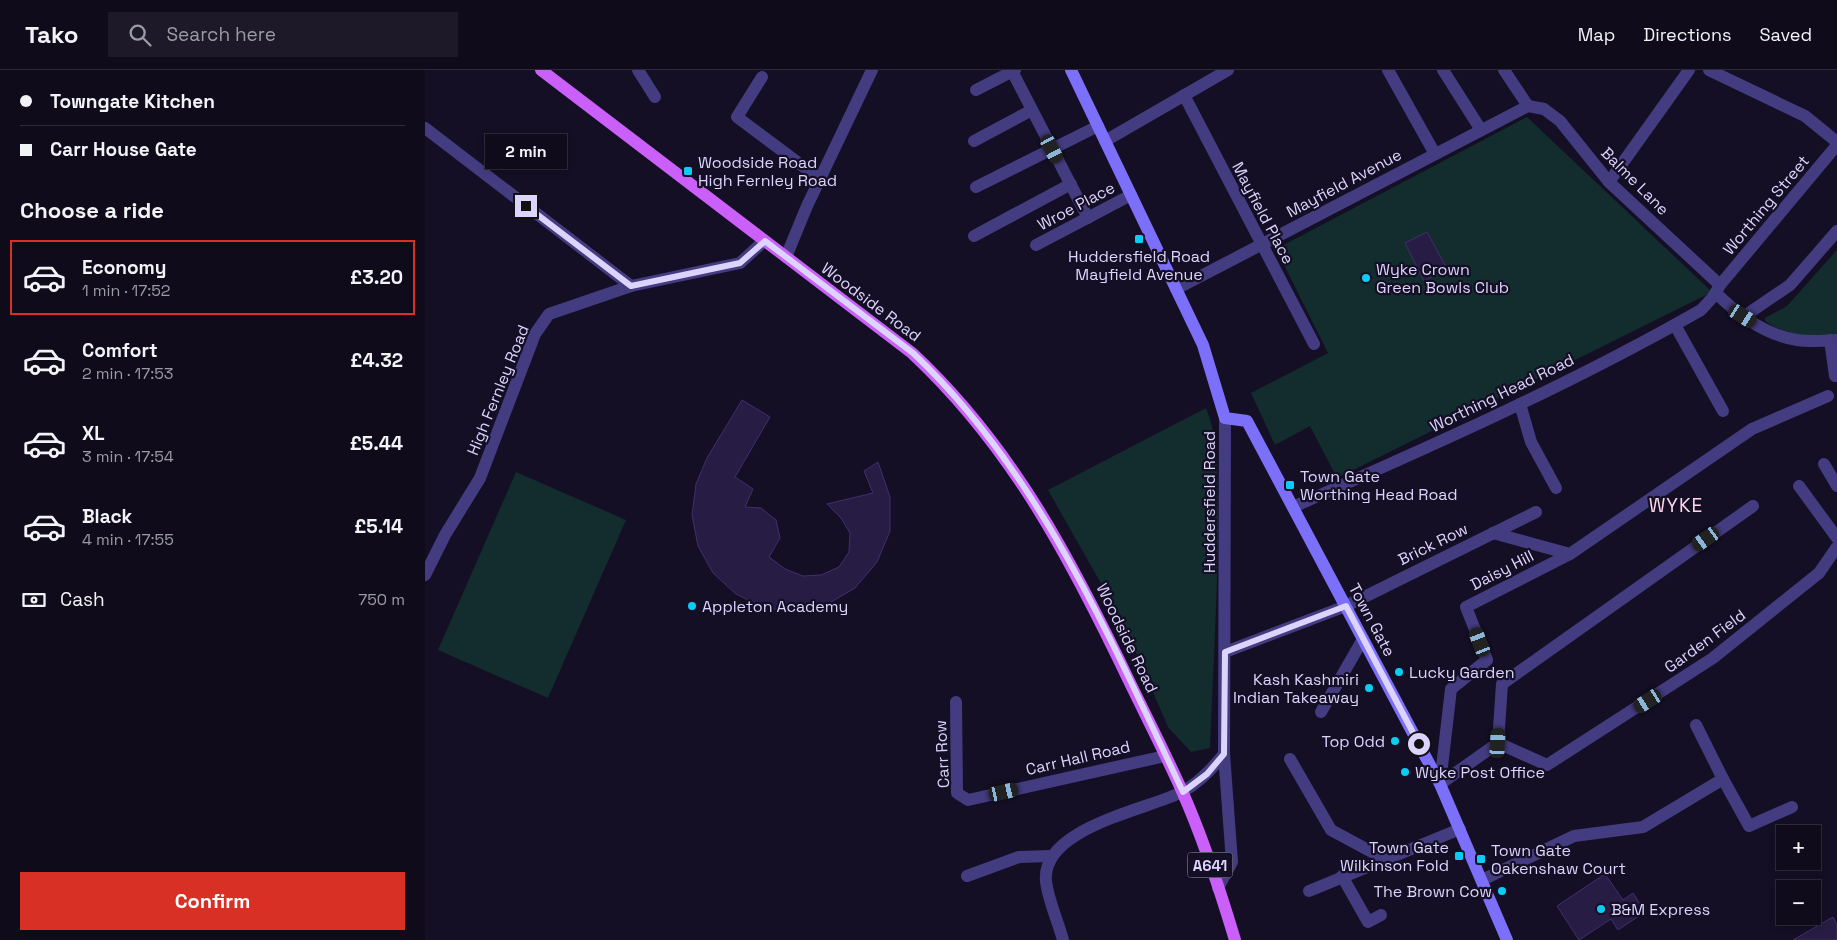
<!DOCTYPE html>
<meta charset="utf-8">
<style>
body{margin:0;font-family:"Space Grotesk",sans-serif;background:#1d1928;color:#f1f3f6;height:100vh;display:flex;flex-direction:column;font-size:19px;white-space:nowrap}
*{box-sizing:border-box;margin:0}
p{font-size:16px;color:#9b9ba3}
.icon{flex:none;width:28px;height:28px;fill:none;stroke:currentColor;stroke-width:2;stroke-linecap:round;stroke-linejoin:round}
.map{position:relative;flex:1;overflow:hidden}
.drawer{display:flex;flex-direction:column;background:#0f0b1b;width:425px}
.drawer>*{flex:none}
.hud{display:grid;align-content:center;height:110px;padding:0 20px;background:#0f0b1b}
.tools{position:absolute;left:1351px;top:755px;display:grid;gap:10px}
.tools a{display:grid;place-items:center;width:45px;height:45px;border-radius:0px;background:#0f0b1b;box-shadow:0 2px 8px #0003,0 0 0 1px #2f2b3a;font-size:25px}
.end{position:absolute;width:22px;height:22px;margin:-11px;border:6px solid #dcd4fd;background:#111;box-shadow:0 0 0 2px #111}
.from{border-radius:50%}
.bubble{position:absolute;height:35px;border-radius:0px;background:#0f0b1b;box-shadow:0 2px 8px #0003,0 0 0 1px #2f2b3a;font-size:16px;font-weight:700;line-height:35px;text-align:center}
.car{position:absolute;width:15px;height:30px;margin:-15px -8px;border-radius:6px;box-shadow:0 0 4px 1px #0007;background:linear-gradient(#222 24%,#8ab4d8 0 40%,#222 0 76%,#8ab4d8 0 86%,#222 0)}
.hud b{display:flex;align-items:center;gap:18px;height:48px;font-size:19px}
.hud b+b{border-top:1px solid #2f2b3a}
.hud i{width:12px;height:12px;background:#f1f3f6}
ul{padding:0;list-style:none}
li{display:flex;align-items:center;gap:15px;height:75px;margin:0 10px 8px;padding:0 10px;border:2px solid transparent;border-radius:0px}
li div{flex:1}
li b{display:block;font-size:19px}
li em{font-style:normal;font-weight:700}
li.current{border-color:#d93025}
li>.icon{width:45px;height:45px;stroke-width:1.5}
h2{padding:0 20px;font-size:22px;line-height:60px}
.pay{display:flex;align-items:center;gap:12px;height:55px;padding:0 20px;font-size:19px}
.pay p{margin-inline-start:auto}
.button{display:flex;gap:10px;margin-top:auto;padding:10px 20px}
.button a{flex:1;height:58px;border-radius:0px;background:#d93025;color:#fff;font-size:20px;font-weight:700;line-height:58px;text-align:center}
header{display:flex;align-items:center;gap:30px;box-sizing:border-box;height:70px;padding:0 25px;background:#0f0b1b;border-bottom:1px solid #2f2b3a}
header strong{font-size:24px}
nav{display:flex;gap:28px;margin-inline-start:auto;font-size:18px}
.search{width:350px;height:45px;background:#1d1928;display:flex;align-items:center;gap:12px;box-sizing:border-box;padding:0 18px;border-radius:0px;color:#9b9ba3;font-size:19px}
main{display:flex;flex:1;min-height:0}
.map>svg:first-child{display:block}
.green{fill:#132d2e}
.building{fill:#271c44;stroke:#402f70}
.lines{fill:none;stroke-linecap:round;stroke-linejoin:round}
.minor{stroke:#443c81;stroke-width:12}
.secondary{stroke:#7c6ffa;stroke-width:12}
.primary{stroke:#ca5ff9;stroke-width:12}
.route{stroke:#dcd4fd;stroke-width:6}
.poi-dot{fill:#09cdf5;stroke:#140f24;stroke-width:2}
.labels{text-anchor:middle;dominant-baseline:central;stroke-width:4.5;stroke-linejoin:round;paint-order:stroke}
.shield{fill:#140f24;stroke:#a099bc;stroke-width:1}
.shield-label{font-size:15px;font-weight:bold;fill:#dcd4fd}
.poi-label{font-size:16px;fill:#dcd4fd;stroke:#140f24;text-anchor:start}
.street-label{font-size:16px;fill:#dcd4fd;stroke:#140f24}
.quarter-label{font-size:19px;letter-spacing:1px;fill:#fed6ec;stroke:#140f24}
</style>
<header>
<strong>Tako</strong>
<div class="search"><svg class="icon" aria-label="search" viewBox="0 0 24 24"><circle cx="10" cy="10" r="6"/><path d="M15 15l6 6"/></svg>Search here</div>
<nav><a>Map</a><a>Directions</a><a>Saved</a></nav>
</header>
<main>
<section class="drawer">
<div class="hud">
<b><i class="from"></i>Towngate Kitchen</b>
<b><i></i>Carr House Gate</b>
</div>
<h2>Choose a ride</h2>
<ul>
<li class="current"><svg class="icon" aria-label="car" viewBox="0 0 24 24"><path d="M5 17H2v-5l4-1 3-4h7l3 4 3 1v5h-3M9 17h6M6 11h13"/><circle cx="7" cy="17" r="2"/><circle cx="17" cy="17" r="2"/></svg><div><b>Economy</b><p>1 min · 17:52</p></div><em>£3.20</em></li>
<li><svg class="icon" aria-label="car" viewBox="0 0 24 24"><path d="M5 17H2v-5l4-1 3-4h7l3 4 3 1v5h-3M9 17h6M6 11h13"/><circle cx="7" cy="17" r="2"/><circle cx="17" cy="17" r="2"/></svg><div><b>Comfort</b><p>2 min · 17:53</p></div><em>£4.32</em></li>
<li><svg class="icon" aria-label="car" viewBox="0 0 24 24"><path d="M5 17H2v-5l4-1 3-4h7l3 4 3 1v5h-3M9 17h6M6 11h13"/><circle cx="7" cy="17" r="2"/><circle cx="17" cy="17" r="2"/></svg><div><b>XL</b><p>3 min · 17:54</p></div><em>£5.44</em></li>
<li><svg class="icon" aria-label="car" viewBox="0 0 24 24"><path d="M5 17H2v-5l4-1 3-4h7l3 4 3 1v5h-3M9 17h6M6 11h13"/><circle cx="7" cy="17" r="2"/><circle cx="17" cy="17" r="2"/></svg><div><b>Black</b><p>4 min · 17:55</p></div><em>£5.14</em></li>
</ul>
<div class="pay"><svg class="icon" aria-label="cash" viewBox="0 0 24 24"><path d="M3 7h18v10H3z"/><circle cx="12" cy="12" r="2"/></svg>Cash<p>750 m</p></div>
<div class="button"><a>Confirm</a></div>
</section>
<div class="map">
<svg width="1412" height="870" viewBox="0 0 1412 870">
<rect width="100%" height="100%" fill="#140f24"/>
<g class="green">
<polygon points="1102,47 1287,222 912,408 885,356 850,375 826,323 903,283 851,179"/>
<path d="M 1412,180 L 1412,265 C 1386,267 1362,266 1340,251 L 1340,248 L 1362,236 Z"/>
<path d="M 781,338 C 795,374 792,406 793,444 C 793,522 788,600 785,678 L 766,682 L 743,657 L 698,552 L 623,420 Z"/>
<polygon points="91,402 201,450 123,628 13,580"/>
</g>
<g class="building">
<polygon points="1002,162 1022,199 999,211 980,173"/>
<polygon points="317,330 345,347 310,407 328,419 320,437 336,438 351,450 355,468 344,487 360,499 378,506 396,505 414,497 424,482 425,463 416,448 402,434 448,423 439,401 453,392 465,427 465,461 452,492 430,518 401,535 370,541 339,538 311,524 288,503 273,476 267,445 271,414 282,388"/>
<polygon points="1180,804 1198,830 1208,823 1220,842 1193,860 1186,849 1154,870 1132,836"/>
<polygon points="1408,847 1412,855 1412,870 1368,870"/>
</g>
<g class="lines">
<g class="minor">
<polyline points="213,0 230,27"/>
<polyline points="963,0 1010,84"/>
<polyline points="1018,0 1056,60"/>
<polyline points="1079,0 1103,36"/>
<polyline points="1284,0 1380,46 1412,72"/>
<polyline points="587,1 663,148"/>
<polyline points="337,7 312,47 395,109"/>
<polyline points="551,20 590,0"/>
<polyline points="759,25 889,274"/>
<polyline points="1103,36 1119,39 1135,51 1184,112 1295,215"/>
<polyline points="0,58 206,216"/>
<polyline points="549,71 607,40"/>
<polyline points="680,71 803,0"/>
<polyline points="1184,112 1264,0"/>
<polyline points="551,117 673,56"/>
<polyline points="549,166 646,114"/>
<polyline points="611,175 706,125"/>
<polyline points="361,187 382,136 447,0"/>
<polyline points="751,219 1103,36"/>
<path d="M 1291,223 C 1313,245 1341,265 1372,270 C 1385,272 1399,271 1412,270"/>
<polyline points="1318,247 1365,215 1412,161"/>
<polyline points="1250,255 1298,341"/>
<polyline points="1405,270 1410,306"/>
<polyline points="1095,334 1106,372 1131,418"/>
<polyline points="1399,394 1412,416"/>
<polyline points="1374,416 1412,468"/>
<polyline points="1328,436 1077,614 1073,673 1122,695 1288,588 1394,503 1412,477"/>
<path d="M 868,437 C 1006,376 1145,315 1276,240 L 1288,227 L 1295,215 L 1412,75"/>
<polyline points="1068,463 1145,484 1327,359 1403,326"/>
<polyline points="0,505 20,465 55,408 110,264 124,244 206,216 315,193 339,171"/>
<polyline points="800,582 921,536 1111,442"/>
<polyline points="531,632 532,723 543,730 740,686"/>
<polyline points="896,642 938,569"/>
<polyline points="865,689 906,760 958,788"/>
<polyline points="1298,709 1324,756 1367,737"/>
<polyline points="1015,714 1026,619 1062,590 1041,537 1145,484"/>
<polyline points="1015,714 1073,673"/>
<polyline points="542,806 594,787 626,786"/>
<polyline points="917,806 943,852 956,845"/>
<polyline points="1057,810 1149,766 1218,757 1298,709 1271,655"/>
<polyline points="793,818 807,792 799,684"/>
<polyline points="884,821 1035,759"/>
<path d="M 638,870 C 633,851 623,830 621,811 C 616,758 721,740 757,722 C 774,713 787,699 799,684 L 800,348"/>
</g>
<polyline class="secondary" points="646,0 778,275 800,348 822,351 1015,714 1082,870"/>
<path class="primary" d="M 116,0 L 487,283 C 588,377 648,493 706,615 C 723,650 741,685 757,721 C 778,768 795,820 810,870"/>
</g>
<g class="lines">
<path class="route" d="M 101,136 L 206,216 L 315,193 L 340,171 L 488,283 C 615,403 684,566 758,722 L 782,704 L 799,684 L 800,582 L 921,536 L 994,674"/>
</g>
<g class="poi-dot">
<rect x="258" y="96" width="10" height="10" rx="2.5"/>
<rect x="709" y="164" width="10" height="10" rx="2.5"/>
<circle cx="941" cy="208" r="5"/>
<rect x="860" y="410" width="10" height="10" rx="2.5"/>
<circle cx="267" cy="536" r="5"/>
<circle cx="974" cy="602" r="5"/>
<circle cx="944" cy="618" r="5"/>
<circle cx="970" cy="671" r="5"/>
<circle cx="980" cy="702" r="5"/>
<rect x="1029" y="781" width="10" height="10" rx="2.5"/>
<rect x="1051" y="784" width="10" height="10" rx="2.5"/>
<circle cx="1077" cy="821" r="5"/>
<circle cx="1176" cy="839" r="5"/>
</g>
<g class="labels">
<rect class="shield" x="762.5" y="782.5" width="45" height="25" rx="4"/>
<g class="shield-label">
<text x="785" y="795">A641</text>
</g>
<g class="poi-label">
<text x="273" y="92">Woodside Road<tspan x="273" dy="18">High Fernley Road</tspan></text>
<text x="714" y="186" text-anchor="middle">Huddersfield Road<tspan x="714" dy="18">Mayfield Avenue</tspan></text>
<text x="951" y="199">Wyke Crown<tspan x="951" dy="18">Green Bowls Club</tspan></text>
<text x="875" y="406">Town Gate<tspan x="875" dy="18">Worthing Head Road</tspan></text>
<text x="277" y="536">Appleton Academy</text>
<text x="984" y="602">Lucky Garden</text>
<text x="934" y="609" text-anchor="end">Kash Kashmiri<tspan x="934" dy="18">Indian Takeaway</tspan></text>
<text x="960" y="671" text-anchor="end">Top Odd</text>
<text x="990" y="702">Wyke Post Office</text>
<text x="1024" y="777" text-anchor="end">Town Gate<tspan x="1024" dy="18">Wilkinson Fold</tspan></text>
<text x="1066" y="780">Town Gate<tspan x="1066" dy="18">Oakenshaw Court</tspan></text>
<text x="1067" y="821" text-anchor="end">The Brown Cow</text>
<text x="1186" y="839">B&amp;M Express</text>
</g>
<g class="street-label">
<text transform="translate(1210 111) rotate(45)">Balme Lane</text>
<text transform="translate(919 113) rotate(-28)">Mayfield Avenue</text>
<text transform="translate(1341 135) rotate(-50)">Worthing Street</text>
<text transform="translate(651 136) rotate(-28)">Wroe Place</text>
<text transform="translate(838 143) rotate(62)">Mayfield Place</text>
<text transform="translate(446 232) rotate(37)">Woodside Road</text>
<text transform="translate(73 320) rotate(-68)">High Fernley Road</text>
<text transform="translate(1077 323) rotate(-26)">Worthing Head Road</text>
<text transform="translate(784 432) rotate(-90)">Huddersfield Road</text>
<text transform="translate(1008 474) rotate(-26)">Brick Row</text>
<text transform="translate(1077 500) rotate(-27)">Daisy Hill</text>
<text transform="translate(947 550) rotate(62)">Town Gate</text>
<text transform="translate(702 568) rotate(64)">Woodside Road</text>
<text transform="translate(1280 571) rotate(-36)">Garden Field</text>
<text transform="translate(517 684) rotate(-93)">Carr Row</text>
<text transform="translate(653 688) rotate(-13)">Carr Hall Road</text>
</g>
<g class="quarter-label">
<text x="1251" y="435">WYKE</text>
</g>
</g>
</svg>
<div class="tools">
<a>+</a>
<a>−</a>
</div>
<i class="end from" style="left:994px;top:674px"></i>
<i class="end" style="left:101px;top:136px"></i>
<div class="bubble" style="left:60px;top:64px;width:82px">2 min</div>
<i class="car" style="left:627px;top:79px;rotate:152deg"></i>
<i class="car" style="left:1318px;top:246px;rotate:122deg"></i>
<i class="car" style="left:1281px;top:469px;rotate:235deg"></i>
<i class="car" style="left:1055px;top:572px;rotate:339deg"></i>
<i class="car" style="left:1223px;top:631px;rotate:237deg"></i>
<i class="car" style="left:1073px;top:673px;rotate:3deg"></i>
<i class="car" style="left:579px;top:722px;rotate:77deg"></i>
</div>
</main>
